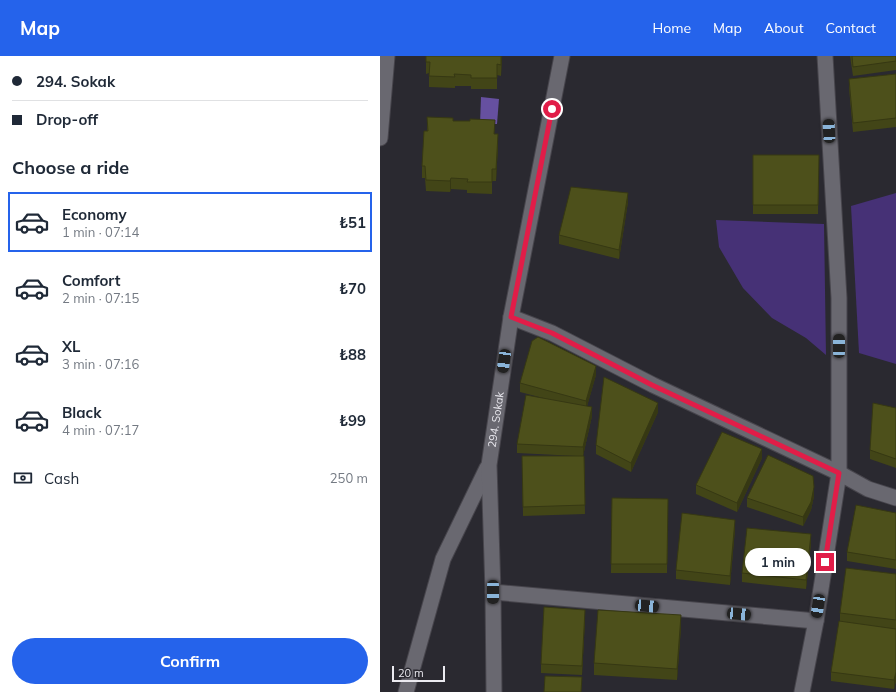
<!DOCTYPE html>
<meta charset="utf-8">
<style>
body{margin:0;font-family:Mulish,sans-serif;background:#f2f2f3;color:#1f2937;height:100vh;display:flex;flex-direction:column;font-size:15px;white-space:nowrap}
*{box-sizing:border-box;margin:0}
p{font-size:13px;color:#747a83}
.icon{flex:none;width:22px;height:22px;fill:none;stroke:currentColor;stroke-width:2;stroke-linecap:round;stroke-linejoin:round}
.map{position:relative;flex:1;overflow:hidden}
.panel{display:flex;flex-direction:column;background:#fff;width:380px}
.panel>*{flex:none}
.hud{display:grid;align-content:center;height:88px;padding:0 12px;background:#fff}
.scale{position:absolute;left:12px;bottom:10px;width:53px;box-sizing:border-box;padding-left:4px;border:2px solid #ebeaf0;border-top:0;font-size:11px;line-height:14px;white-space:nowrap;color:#ebeaf0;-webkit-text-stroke:3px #2a2930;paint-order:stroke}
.end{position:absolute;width:18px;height:18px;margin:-9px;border:5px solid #e11d48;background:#fff;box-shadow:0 0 0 2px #fff}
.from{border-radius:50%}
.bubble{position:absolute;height:28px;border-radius:14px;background:#fff;box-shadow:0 1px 3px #0004;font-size:13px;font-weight:700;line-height:28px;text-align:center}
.car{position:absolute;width:12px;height:24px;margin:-12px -6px;border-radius:5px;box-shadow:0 0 3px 1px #0007;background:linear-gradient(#222 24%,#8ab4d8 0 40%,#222 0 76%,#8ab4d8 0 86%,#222 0)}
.hud b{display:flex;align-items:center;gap:14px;height:38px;font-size:15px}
.hud b+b{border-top:1px solid #e0e1e3}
.hud i{width:10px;height:10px;background:#1f2937}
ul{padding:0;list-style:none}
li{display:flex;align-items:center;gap:12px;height:60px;margin:0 8px 6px;padding:0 4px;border:2px solid transparent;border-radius:0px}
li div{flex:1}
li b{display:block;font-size:15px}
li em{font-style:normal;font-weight:700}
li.current{border-color:#2563eb}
li>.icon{width:36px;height:36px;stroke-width:1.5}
h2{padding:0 12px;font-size:18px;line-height:48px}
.pay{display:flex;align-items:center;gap:10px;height:44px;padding:0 12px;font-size:15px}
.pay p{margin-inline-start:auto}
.action{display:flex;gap:8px;margin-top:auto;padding:8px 12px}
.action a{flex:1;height:46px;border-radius:24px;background:#2563eb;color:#fff;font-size:16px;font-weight:700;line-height:46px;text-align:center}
header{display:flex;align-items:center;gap:24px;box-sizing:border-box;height:56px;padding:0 20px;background:#2563eb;color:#fff}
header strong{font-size:19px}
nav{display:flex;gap:22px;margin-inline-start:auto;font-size:14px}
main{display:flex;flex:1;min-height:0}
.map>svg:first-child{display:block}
.green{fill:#463176}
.water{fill:#6650a0}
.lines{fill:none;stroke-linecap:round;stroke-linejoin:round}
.minor-casing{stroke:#47454c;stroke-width:17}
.minor{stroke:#696870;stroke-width:15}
.wall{fill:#424517}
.shaded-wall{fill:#363813}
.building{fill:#4d501b;stroke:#363813}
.route{stroke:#e11d48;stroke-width:5}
.labels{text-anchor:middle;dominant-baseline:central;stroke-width:4;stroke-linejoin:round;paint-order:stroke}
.street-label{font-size:11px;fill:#ebeaf0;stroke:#2a2930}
</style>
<header>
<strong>Map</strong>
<nav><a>Home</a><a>Map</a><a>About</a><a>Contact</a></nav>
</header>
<main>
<section class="panel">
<div class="hud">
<b><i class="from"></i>294. Sokak</b>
<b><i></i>Drop-off</b>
</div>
<h2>Choose a ride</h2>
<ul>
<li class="current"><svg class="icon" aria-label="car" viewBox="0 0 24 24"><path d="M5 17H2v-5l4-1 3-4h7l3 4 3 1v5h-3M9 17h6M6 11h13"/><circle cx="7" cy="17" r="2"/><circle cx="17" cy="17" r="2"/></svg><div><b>Economy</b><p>1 min · 07:14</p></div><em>₺51</em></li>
<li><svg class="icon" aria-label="car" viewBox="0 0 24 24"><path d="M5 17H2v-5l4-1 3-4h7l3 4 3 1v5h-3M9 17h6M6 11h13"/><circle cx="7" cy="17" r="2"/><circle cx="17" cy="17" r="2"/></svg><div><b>Comfort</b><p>2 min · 07:15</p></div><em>₺70</em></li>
<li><svg class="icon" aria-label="car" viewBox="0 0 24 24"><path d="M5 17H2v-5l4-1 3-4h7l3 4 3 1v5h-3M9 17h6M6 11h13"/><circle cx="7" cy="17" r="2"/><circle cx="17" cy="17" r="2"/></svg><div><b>XL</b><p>3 min · 07:16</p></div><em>₺88</em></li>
<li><svg class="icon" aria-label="car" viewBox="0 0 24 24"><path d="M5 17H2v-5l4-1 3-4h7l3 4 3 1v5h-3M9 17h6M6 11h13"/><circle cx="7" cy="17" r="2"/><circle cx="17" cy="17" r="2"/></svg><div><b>Black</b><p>4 min · 07:17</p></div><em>₺99</em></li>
</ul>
<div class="pay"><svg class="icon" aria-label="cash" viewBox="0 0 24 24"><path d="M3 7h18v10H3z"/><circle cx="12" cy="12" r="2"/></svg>Cash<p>250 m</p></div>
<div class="action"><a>Confirm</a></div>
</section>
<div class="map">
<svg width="516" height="636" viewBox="0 0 516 636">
<rect width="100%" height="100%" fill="#2a2930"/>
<g class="green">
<polygon points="516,137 516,308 479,297 471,150"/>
<polygon points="336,164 444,168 446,299 426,282 392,262 363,232 339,191"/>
</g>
<polygon class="water" points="101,41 119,43 117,68 100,68"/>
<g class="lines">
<defs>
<g id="minor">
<polyline points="0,82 7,0"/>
<polyline points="131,261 172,277 273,329 459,417 488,433 516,442"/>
<polyline points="113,536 436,565"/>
<polyline points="26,636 63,503 107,412"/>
<path id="s1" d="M 114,636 L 113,536 L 109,409 L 131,261 L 182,0"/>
<polyline points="422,636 436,565 459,417 459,242 445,0"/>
</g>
</defs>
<use href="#minor" class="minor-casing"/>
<use href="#minor" class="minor"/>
</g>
<g class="wall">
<polygon points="46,0 122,0 121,20 117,19 117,33 91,33 91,30 75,30 75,32 49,31 49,17 46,18"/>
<polygon points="470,0 516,0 516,14 473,20"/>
<polygon points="516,18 516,71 473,76 469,32 469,23"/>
<polygon points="47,61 73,65 115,78 118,89 116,125 112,125 112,138 87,137 87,134 71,133 70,136 46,135 45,122 42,122 42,110 47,75"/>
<polygon points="373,99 439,99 438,158 373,158"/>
<polygon points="248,146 239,203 179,188 179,179"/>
<polygon points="216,319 207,350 212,360 203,400 204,400 205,458 143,460 142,400 197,400 137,397 137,388 163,342 140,336 140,327"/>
<polygon points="516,352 516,412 490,403 490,394"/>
<polygon points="278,356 251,416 216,398 216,389"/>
<polygon points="382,402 357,456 316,438 316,429"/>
<polygon points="434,440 431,454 423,470 367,451 367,442"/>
<polygon points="232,442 288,443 287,517 231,517"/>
<polygon points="516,457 516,513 467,505 467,496"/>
<polygon points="355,473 350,529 296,523 296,514"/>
<polygon points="431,487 426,533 362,526 362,517"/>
<polygon points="516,518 516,573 495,570 516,573 516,625 514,633 451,625 451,616 460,565 460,557"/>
<polygon points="205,563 202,619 161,617 161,608"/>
<polygon points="301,571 297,624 214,619 214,607"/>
</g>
<g class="shaded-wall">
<polygon points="121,0 122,0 121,20"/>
<polygon points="118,78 118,89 116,125 116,113"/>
<polygon points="71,122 71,133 70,136 70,125"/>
<polygon points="248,137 248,146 239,203 239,194"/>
<polygon points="216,310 216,319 206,354 206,345"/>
<polygon points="278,347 278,356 251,416 251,407"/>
<polygon points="212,351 212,360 203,400 203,391"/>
<polygon points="382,393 382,402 357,456 357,447"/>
<polygon points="434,431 434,440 431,454 423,470 423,461"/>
<polygon points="355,464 355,473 350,529 350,520"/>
<polygon points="431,478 431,487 426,533 426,524"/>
<polygon points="205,554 205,563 202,619 202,610"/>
<polygon points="301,559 301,571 297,624 297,613"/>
<polygon points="516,616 516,625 514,633 514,624"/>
</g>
<g class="building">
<polygon points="46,0 121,0 121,9 117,8 117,22 91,22 91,19 74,18 75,21 49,20 50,6 46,6"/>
<polygon points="472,0 516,0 516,5 473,11"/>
<polygon points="516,18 516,62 473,67 469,23"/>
<polygon points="47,61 73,62 73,65 90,65 90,63 115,64 114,78 118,78 116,113 112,113 112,126 87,126 88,123 71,122 70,125 46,124 45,110 42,110 44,75 48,75"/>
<polygon points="373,99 439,99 438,149 373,149"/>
<polygon points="191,131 248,137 239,194 179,179"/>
<polygon points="158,281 216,310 206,345 140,327 152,285"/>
<polygon points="224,321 278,347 251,407 216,389"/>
<polygon points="146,339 212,351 203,391 137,388"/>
<polygon points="493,347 516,352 516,403 490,394"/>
<polygon points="342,376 382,393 357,447 316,429"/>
<polygon points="388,399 433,420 434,431 431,446 423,461 367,442"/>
<polygon points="142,400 204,400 205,449 143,451"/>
<polygon points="232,442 288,443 287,508 231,508"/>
<polygon points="476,449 516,457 516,504 467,496"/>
<polygon points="302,457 355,464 350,520 296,514"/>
<polygon points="367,472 431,478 426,524 362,517"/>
<polygon points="466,512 516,518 516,564 460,557"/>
<polygon points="164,551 205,554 202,610 161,608"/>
<polygon points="218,554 301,559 297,613 214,607"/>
<polygon points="459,565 516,573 516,616 514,624 451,616"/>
<polygon points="165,620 202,621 201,636 164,636"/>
</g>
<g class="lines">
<polyline class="route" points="172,53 131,261 172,277 272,329 459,417 445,506"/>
</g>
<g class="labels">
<g class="street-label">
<text stroke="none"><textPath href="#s1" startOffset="273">294. Sokak</textPath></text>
</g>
</g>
</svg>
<div class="scale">20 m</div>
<i class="end from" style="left:172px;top:53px"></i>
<i class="end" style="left:445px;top:506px"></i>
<div class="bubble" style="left:365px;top:492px;width:66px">1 min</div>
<i class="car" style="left:449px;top:75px;rotate:357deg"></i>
<i class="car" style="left:459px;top:290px;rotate:0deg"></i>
<i class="car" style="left:124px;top:305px;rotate:188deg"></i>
<i class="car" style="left:113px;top:536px;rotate:180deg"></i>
<i class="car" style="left:267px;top:550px;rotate:95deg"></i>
<i class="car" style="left:438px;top:550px;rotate:189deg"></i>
<i class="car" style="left:359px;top:558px;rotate:95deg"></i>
</div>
</main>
